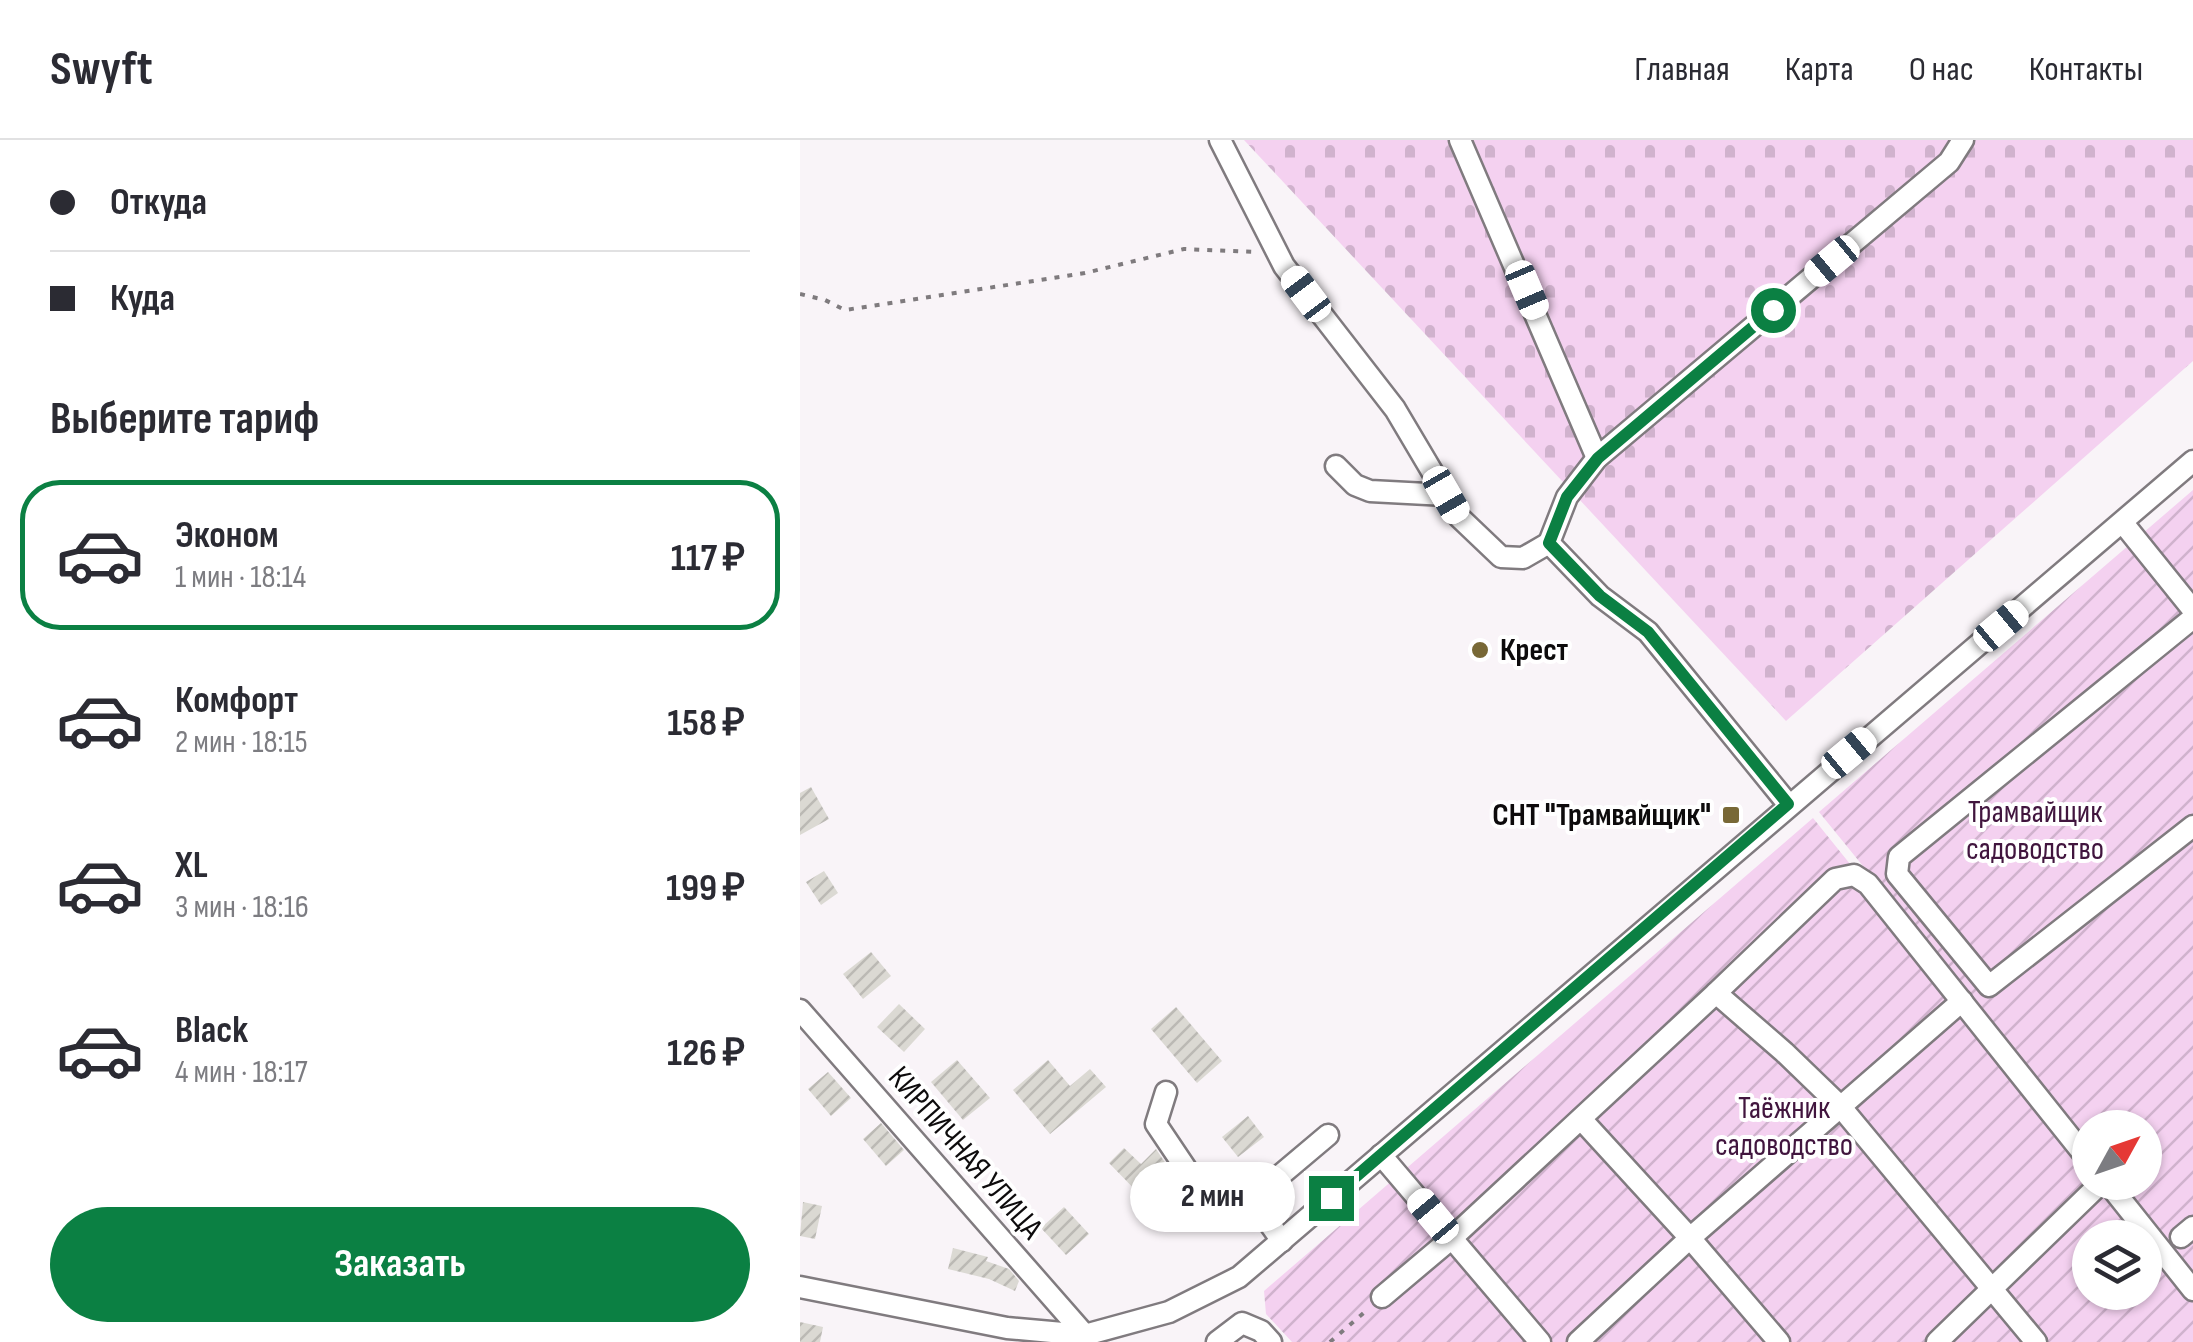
<!DOCTYPE html>
<html lang="ru">
<meta charset="utf-8">
<style>
body{margin:0;font-family:"Sofia Sans Condensed",sans-serif;background:#f2f2f3;color:#2b2b33;height:100vh;display:flex;flex-direction:column;font-size:38px;white-space:nowrap}
*{box-sizing:border-box;margin:0}
p{font-size:32px;color:#7c7c81}
.icon{flex:none;width:55px;height:55px;fill:none;stroke:currentColor;stroke-width:2;stroke-linecap:round;stroke-linejoin:round}
.map{position:relative;flex:1;overflow:hidden}
.details{display:flex;flex-direction:column;background:#fff;width:800px}
.details>*{flex:none}
.hud{display:grid;align-content:center;height:220px;padding:0 50px;background:#fff}
.needle{width:65px;rotate:50deg}
.tools{position:absolute;left:1272px;top:970px;display:grid;gap:20px}
.tools a{display:grid;place-items:center;width:90px;height:90px;border-radius:50%;background:#fff;box-shadow:0 2px 8px #0004;font-size:50px}
.end{position:absolute;width:45px;height:45px;margin:-22px;border:12px solid #0b8043;background:#fff;box-shadow:0 0 0 5px #fff}
.from{border-radius:50%}
.bubble{position:absolute;height:70px;border-radius:35px;background:#fff;box-shadow:0 2px 8px #0004;font-size:32px;font-weight:700;line-height:70px;text-align:center}
.car{position:absolute;width:30px;height:60px;margin:-30px -15px;border-radius:12px;box-shadow:0 0 8px 2px #0007;background:linear-gradient(#fff 24%,#345 0 40%,#fff 0 76%,#345 0 86%,#fff 0)}
.hud b{display:flex;align-items:center;gap:35px;height:95px;font-size:38px}
.hud b+b{border-top:2px solid #e1e1e2}
.hud i{width:25px;height:25px;background:#2b2b33}
ul{padding:0;list-style:none}
li{display:flex;align-items:center;gap:30px;height:150px;margin:0 20px 15px;padding:0 30px;border:5px solid transparent;border-radius:40px}
li div{flex:1}
li b{display:block;font-size:38px}
li em{font-style:normal;font-weight:700}
li.selected{border-color:#0b8043}
li>.icon{width:90px;height:90px;stroke-width:1.5}
h2{padding:0 50px;font-size:45px;line-height:120px}
.action{display:flex;gap:20px;margin-top:auto;padding:20px 50px}
.action a{flex:1;height:115px;border-radius:60px;background:#0b8043;color:#fff;font-size:40px;font-weight:700;line-height:115px;text-align:center}
header{display:flex;align-items:center;gap:60px;box-sizing:border-box;height:140px;padding:0 50px;background:#fff;border-bottom:2px solid #e1e1e2}
header strong{font-size:48px}
nav{display:flex;gap:55px;margin-inline-start:auto;font-size:35px}
main{display:flex;flex:1;min-height:0}
.map>svg:first-child{display:block}
.cemetery{fill:url(#cemetery-stones)}
.garden{fill:url(#garden-furrows);fill-rule:evenodd}
.building{fill:url(#building-hatch)}
.lines{fill:none;stroke-linecap:round;stroke-linejoin:round}
.minor-casing{stroke:#807b7f;stroke-width:25}
.path{stroke:#7f7b7e;stroke-width:4;stroke-dasharray:5 8;stroke-linecap:butt}
.minor{stroke:#fff;stroke-width:20}
.route{stroke:#0b8043;stroke-width:12}
.poi-dot{fill:#786836;stroke:#fff;stroke-width:4}
.labels{text-anchor:middle;dominant-baseline:central;stroke-width:8;stroke-linejoin:round;paint-order:stroke}
.poi-label{font-size:32px;font-weight:bold;fill:#0d0b0c;stroke:#fff;text-anchor:start}
.park-label{font-size:32px;fill:#41153e;stroke:#fff}
.street-label{font-size:32px;fill:#0d0b0c;stroke:#fff}
</style>
<header>
<strong>Swyft</strong>
<nav><a>Главная</a><a>Карта</a><a>О нас</a><a>Контакты</a></nav>
</header>
<main>
<section class="details">
<div class="hud">
<b><i class="from"></i>Откуда</b>
<b><i></i>Куда</b>
</div>
<h2>Выберите тариф</h2>
<ul>
<li class="selected"><svg class="icon" aria-label="car" viewBox="0 0 24 24"><path d="M5 17H2v-5l4-1 3-4h7l3 4 3 1v5h-3M9 17h6M6 11h13"/><circle cx="7" cy="17" r="2"/><circle cx="17" cy="17" r="2"/></svg><div><b>Эконом</b><p>1 мин · 18:14</p></div><em>117 ₽</em></li>
<li><svg class="icon" aria-label="car" viewBox="0 0 24 24"><path d="M5 17H2v-5l4-1 3-4h7l3 4 3 1v5h-3M9 17h6M6 11h13"/><circle cx="7" cy="17" r="2"/><circle cx="17" cy="17" r="2"/></svg><div><b>Комфорт</b><p>2 мин · 18:15</p></div><em>158 ₽</em></li>
<li><svg class="icon" aria-label="car" viewBox="0 0 24 24"><path d="M5 17H2v-5l4-1 3-4h7l3 4 3 1v5h-3M9 17h6M6 11h13"/><circle cx="7" cy="17" r="2"/><circle cx="17" cy="17" r="2"/></svg><div><b>XL</b><p>3 мин · 18:16</p></div><em>199 ₽</em></li>
<li><svg class="icon" aria-label="car" viewBox="0 0 24 24"><path d="M5 17H2v-5l4-1 3-4h7l3 4 3 1v5h-3M9 17h6M6 11h13"/><circle cx="7" cy="17" r="2"/><circle cx="17" cy="17" r="2"/></svg><div><b>Black</b><p>4 мин · 18:17</p></div><em>126 ₽</em></li>
</ul>
<div class="action"><a>Заказать</a></div>
</section>
<div class="map">
<svg width="1393" height="1202" viewBox="0 0 1393 1202">
<defs>
<pattern id="cemetery-stones" width="16" height="16" patternUnits="userSpaceOnUse" patternTransform="scale(2.5)"><rect width="16" height="16" fill="#f4d1f0"/><path d="M2 7V4a2 2 0 0 1 4 0v3zM10 15v-3a2 2 0 0 1 4 0v3z" fill="#d0b2cd"/></pattern>
<pattern id="garden-furrows" width="10" height="10" patternUnits="userSpaceOnUse" patternTransform="scale(2.5)"><rect width="10" height="10" fill="#f4d1f0"/><path d="M-1 1l2-2M0 10L10 0M9 11l2-2" fill="none" stroke="#d0b2cd"/></pattern>
<pattern id="building-hatch" width="6" height="6" patternUnits="userSpaceOnUse" patternTransform="scale(2.5)"><rect width="6" height="6" fill="#dbd9d3"/><path d="M-1 1l2-2M0 6l6-6M5 7l2-2" fill="none" stroke="#bbb9b4"/></pattern>
</defs>
<rect width="100%" height="100%" fill="#f9f4f8"/>
<polygon class="cemetery" points="444,0 1393,0 1393,221 986,581"/>
<g class="garden">
<polygon points="1393,350 1393,1131 1321,1043 1345,1042 1345,988 1290,988 1290,1005 1019,672"/>
<path d="M 1013,678 L 1290,1022 L 1290,1042 L 1307,1043 L 1393,1150 L 1393,1202 L 492,1202 L 466,1174 L 464,1151 ZM 1290,1098 L 1345,1098 L 1345,1152 L 1290,1152 Z"/>
</g>
<g class="building">
<polygon points="11,647 29,679 0,695 0,653"/>
<polygon points="24,731 38,753 21,765 6,742"/>
<polygon points="71,812 91,836 63,859 43,834"/>
<polygon points="99,864 125,889 104,912 77,887"/>
<polygon points="376,867 422,921 397,943 351,889"/>
<polygon points="157,920 190,958 163,980 131,942"/>
<polygon points="248,920 270,946 290,929 306,947 250,994 213,950"/>
<polygon points="28,932 51,958 31,976 8,949"/>
<polygon points="448,976 464,997 438,1017 422,997"/>
<polygon points="81,983 104,1010 86,1026 63,999"/>
<polygon points="324,1008 341,1024 356,1009 372,1033 345,1060 309,1023"/>
<polygon points="3,1062 22,1066 15,1099 0,1096"/>
<polygon points="264,1067 289,1094 266,1115 241,1088"/>
<polygon points="153,1108 188,1117 186,1121 209,1129 219,1141 215,1151 189,1139 148,1129"/>
<polygon points="0,1182 23,1187 20,1202 0,1202"/>
</g>
<g class="lines">
<defs>
<g id="minor">
<polyline points="420,0 484,126 595,269 659,377 701,417 723,418 749,403"/>
<polyline points="660,0 797,318"/>
<polyline points="536,326 555,345 570,351 646,355"/>
<polyline points="1323,383 1393,470"/>
<polyline points="1393,478 1099,717 1097,734 1189,846 1393,686"/>
<polyline points="988,664 848,492 800,456 749,403 767,357 797,318 1149,22 1163,0"/>
<polyline points="916,853 1035,739 1054,735 1068,744 1290,1022"/>
<polyline points="0,870 285,1195"/>
<polyline points="366,952 356,984 405,1057 416,1069 431,1070 452,1059 482,1101"/>
<polyline points="781,979 890,1098 1162,861"/>
<polyline points="581,1015 740,1202"/>
<polyline points="1307,1042 1393,1150"/>
<polyline points="452,1059 528,995"/>
<polyline points="1381,1097 1393,1087"/>
<polyline points="0,1147 207,1188 285,1195 369,1172 439,1137 1393,321"/>
<polyline points="582,1157 652,1098 916,853 984,912 1040,966 1236,1202"/>
<polyline points="417,1202 442,1183 461,1191 471,1202"/>
<polyline points="778,1202 890,1098 979,1202"/>
<polyline points="1137,1202 1302,1042"/>
</g>
</defs>
<use href="#minor" class="minor-casing"/>
<g class="path">
<polyline points="0,154 25,160 45,170 285,133 384,109 456,112"/>
<polyline points="530,1202 567,1170"/>
</g>
<use href="#minor" class="minor"/>
</g>
<g class="lines">
<polyline class="route" points="531,1058 988,664 848,492 800,456 749,403 767,357 798,318 973,170"/>
</g>
<g class="poi-dot">
<circle cx="680" cy="510" r="10"/>
<rect x="921" y="665" width="20" height="20" rx="5"/>
</g>
<g class="labels">
<g class="poi-label">
<text x="700" y="510">Крест</text>
<text x="911" y="675" text-anchor="end">СНТ "Трамвайщик"</text>
</g>
<g class="park-label">
<text x="1235" y="672">Трамвайщик<tspan x="1235" dy="37">садоводство</tspan></text>
<text x="984" y="968">Таёжник<tspan x="984" dy="37">садоводство</tspan></text>
</g>
<g class="street-label">
<text transform="translate(165 1013) rotate(49)">КИРПИЧНАЯ УЛИЦА</text>
</g>
</g>
</svg>
<div class="tools">
<a><svg class="needle" viewBox="-14 -14 28 28"><path d="M0-13l5 13h-10z" fill="#e53935"/><path d="M0 13l5-13h-10z" fill="#7c7c81"/></svg></a>
<a><svg class="icon" aria-label="layers" viewBox="0 0 24 24"><path d="M12 4l9 5-9 5-9-5zM3 14l9 5 9-5"/></svg></a>
</div>
<i class="end from" style="left:973px;top:170px"></i>
<i class="end" style="left:531px;top:1058px"></i>
<div class="bubble" style="left:330px;top:1022px;width:165px">2 мин</div>
<i class="car" style="left:1032px;top:121px;rotate:230deg"></i>
<i class="car" style="left:727px;top:150px;rotate:157deg"></i>
<i class="car" style="left:506px;top:154px;rotate:323deg"></i>
<i class="car" style="left:646px;top:355px;rotate:150deg"></i>
<i class="car" style="left:1201px;top:486px;rotate:50deg"></i>
<i class="car" style="left:1049px;top:613px;rotate:50deg"></i>
<i class="car" style="left:633px;top:1076px;rotate:320deg"></i>
</div>
</main>
